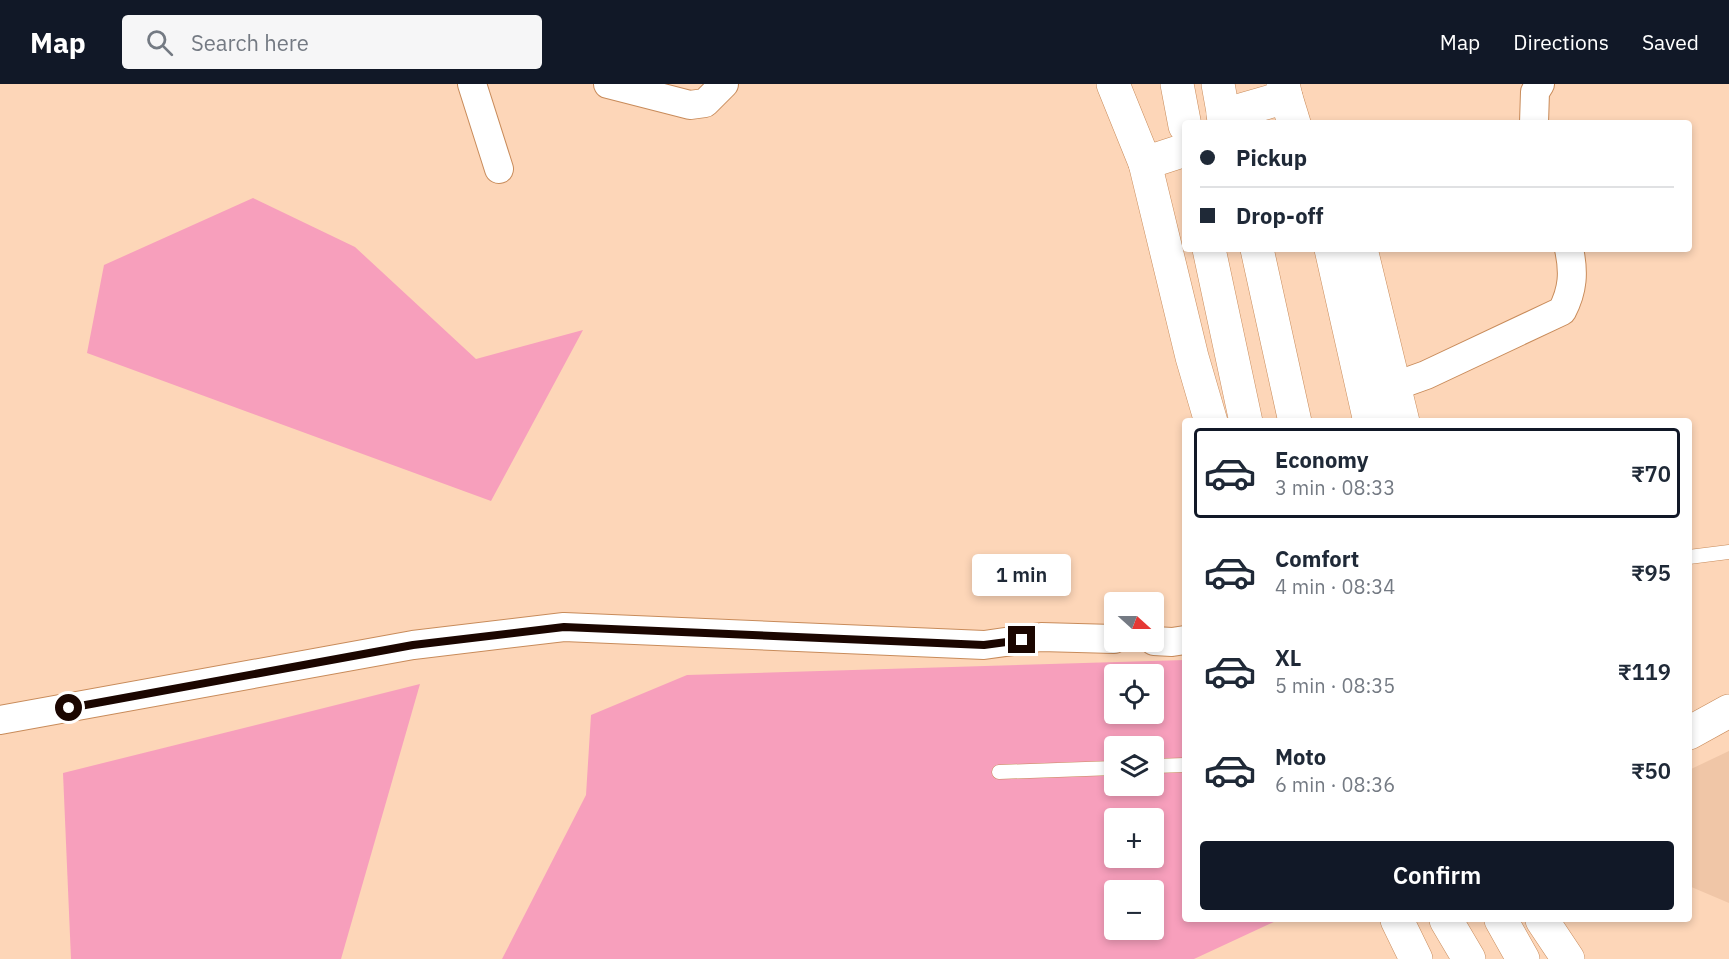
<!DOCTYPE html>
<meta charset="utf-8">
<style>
body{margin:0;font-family:"IBM Plex Sans",sans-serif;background:#f6f6f7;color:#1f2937;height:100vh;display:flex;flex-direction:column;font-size:22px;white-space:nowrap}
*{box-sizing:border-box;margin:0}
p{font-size:20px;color:#747a83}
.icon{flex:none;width:33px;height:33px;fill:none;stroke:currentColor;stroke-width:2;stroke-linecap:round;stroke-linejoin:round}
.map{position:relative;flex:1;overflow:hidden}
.drawer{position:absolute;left:1182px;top:334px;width:510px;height:504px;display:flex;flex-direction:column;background:#fff;border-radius:6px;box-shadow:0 3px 9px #0003}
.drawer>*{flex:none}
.guide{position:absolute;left:1182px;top:36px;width:510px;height:132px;border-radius:6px;box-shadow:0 3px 9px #0003;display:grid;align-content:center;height:132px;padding:0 18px;background:#fff}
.needle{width:39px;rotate:111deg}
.controls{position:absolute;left:1104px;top:508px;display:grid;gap:12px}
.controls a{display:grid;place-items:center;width:60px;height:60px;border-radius:6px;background:#fff;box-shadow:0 3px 9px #0003;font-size:30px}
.end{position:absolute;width:27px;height:27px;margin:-14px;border:8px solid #1b0600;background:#fff;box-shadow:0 0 0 3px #fff}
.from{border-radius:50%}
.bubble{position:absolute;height:42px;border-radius:6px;background:#fff;box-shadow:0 3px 9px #0003;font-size:20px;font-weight:600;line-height:42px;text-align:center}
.guide b{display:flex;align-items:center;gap:21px;height:57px;font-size:22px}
.guide b+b{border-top:2px solid #e0e1e3}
.guide i{width:15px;height:15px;background:#1f2937}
ul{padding:10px 0 0;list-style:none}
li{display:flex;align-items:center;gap:18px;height:90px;margin:0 12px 9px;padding:0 6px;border:3px solid transparent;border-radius:6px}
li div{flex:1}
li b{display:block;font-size:22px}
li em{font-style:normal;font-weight:600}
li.selected{border-color:#111827}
li>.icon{width:54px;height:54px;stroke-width:1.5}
.action{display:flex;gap:12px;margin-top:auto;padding:12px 18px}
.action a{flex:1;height:69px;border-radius:6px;background:#111827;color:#fff;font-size:24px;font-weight:600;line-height:69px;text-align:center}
header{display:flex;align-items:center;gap:36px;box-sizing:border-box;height:84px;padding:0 30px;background:#111827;color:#fff}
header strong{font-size:28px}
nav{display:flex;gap:33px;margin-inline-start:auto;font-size:21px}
.search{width:420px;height:54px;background:#f6f6f7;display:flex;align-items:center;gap:15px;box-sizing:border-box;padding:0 21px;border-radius:6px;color:#747a83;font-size:22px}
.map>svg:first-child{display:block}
.built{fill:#f0c6a7}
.green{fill:#f79fbc;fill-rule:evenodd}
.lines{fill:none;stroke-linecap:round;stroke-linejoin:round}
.service-casing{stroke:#c88b5a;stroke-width:15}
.minor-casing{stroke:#c88b5a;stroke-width:30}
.tertiary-casing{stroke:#c88b5a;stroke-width:34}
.secondary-casing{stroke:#c88b5a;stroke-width:34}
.trunk-casing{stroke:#c88b5a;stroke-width:34}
.service{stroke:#fff;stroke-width:14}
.minor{stroke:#fff;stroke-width:28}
.tertiary{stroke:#fff;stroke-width:33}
.secondary{stroke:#fff;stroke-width:33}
.trunk{stroke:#fff;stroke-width:33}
.route{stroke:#1b0600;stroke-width:8}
</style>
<header>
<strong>Map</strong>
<div class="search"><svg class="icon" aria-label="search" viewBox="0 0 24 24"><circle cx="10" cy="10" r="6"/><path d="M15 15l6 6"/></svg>Search here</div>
<nav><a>Map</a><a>Directions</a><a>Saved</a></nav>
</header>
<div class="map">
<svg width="1729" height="875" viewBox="0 0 1729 875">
<rect width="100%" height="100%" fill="#fdd6b8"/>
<polygon class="built" points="1729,667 1729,819 1689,802 1689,686"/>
<g class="green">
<polygon points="253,114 355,163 476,275 583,246 491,417 87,269 104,181"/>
<path d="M 1185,576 L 1185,836 L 1278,836 L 1194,875 L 502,875 L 586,711 L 591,631 L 687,591 ZM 1114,591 L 1154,591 L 1154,630 L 1114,630 ZM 1114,663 L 1154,663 L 1154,702 L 1114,702 ZM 1114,735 L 1154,735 L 1154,774 L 1114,774 ZM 1114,807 L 1154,807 L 1154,846 L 1114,846 Z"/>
<polygon points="420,600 341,875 71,875 63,689"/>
</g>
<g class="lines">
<defs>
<g id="service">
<polyline points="1689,473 1729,468"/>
<polyline points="1154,682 1185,681"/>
<polyline points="999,688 1114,684"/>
</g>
<g id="minor">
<polyline points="472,0 499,85"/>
<polyline points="608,0 690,21 705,19 724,0"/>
<polyline points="1534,39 1535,8 1540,0"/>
<path d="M 1373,310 L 1426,291 L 1562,227 C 1573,206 1574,188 1569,165"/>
<polyline points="1154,557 1172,558 1185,556"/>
<polyline points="0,636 413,561 564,543 984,561 1041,553 1114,555"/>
</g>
<g id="tertiary">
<polyline points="1286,13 1294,39"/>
<polyline points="1145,79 1192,273 1211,338"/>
<polyline points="1331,165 1370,338"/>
<polyline points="1361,165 1403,338"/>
<polyline points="1689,649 1729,627"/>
<polyline points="1397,836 1416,875"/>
<polyline points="1542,836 1568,875"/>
</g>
<g id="secondary">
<polyline points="1113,0 1145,79 1185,66"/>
<polyline points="1223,31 1286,13 1283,0"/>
</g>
<g id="trunk">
<polyline points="1177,0 1185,42"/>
<polyline points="1218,0 1225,39"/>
<polyline points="1209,165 1246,338"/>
<polyline points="1257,165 1295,338"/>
<polyline points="1446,836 1469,875"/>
<polyline points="1501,836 1523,875"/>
</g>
</defs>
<use href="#service" class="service-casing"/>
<use href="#minor" class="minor-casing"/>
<use href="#tertiary" class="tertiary-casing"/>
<use href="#secondary" class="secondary-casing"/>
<use href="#trunk" class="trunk-casing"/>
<use href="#service" class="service"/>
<use href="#minor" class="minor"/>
<use href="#tertiary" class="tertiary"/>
<use href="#secondary" class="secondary"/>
<use href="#trunk" class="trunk"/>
</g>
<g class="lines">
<polyline class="route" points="69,624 413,561 564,543 984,561 1022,556"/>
</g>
</svg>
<div class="controls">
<a><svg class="needle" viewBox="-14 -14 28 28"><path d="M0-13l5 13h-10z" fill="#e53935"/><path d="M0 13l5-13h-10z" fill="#747a83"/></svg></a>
<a><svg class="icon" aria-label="locate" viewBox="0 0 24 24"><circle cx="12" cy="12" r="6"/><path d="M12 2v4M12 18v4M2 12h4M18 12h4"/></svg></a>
<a><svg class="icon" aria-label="layers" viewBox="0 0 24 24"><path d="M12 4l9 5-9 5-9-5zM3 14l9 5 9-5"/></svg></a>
<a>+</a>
<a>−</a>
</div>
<i class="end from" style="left:69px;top:624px"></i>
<i class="end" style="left:1022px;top:556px"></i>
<div class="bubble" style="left:972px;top:470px;width:99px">1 min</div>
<div class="guide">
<b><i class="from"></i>Pickup</b>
<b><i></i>Drop-off</b>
</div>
<section class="drawer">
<ul>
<li class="selected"><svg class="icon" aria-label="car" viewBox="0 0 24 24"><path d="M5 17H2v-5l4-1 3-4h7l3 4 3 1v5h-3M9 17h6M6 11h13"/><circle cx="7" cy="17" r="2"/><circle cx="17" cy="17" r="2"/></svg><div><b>Economy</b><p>3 min · 08:33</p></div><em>₹70</em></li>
<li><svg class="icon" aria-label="car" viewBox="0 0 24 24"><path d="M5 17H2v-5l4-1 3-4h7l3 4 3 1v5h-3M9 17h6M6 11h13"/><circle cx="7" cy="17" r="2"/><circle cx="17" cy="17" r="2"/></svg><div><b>Comfort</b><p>4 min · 08:34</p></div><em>₹95</em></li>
<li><svg class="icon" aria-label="car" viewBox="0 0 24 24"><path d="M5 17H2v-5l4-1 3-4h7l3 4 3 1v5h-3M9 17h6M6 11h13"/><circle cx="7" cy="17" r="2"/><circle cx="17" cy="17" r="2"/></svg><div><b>XL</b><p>5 min · 08:35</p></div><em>₹119</em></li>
<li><svg class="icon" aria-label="car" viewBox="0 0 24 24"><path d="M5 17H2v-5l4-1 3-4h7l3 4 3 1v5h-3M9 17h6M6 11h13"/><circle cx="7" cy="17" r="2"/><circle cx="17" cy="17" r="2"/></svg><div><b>Moto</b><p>6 min · 08:36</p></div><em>₹50</em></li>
</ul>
<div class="action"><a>Confirm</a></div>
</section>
</div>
